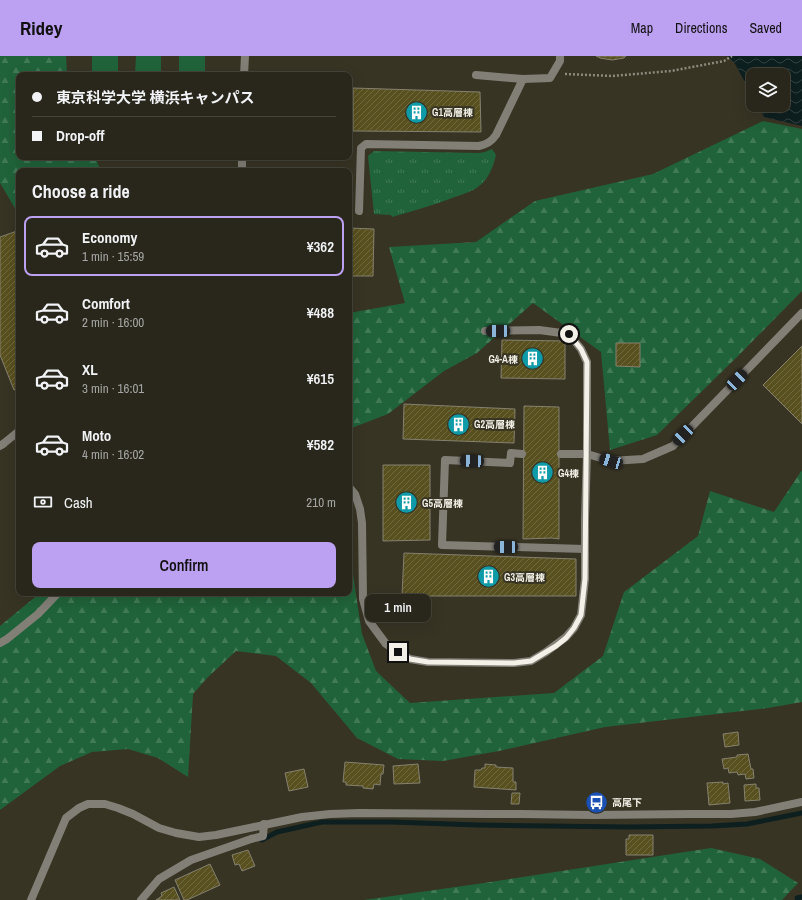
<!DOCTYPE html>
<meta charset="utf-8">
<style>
body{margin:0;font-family:"Archivo Narrow","Noto Sans JP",sans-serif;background:#353328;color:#f1f3f6;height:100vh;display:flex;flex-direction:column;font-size:15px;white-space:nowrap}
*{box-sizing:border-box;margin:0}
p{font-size:13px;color:#a5a5a3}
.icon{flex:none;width:22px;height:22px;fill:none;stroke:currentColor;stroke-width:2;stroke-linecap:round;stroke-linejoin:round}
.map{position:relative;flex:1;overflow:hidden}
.drawer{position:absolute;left:16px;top:112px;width:336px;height:428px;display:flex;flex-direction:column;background:#29271b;border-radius:8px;box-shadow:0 4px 16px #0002,0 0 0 1px #45443a}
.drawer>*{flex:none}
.banner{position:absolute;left:16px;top:16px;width:336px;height:88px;border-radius:8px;box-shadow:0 4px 16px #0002,0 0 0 1px #45443a;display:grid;align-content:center;height:88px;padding:0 16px;background:#29271b}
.controls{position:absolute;left:746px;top:12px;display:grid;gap:8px}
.controls a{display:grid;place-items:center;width:44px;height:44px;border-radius:8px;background:#29271b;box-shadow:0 4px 16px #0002,0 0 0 1px #45443a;font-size:20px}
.end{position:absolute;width:18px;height:18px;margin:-9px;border:5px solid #f3f1e7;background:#111;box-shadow:0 0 0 2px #111}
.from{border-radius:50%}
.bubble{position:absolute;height:28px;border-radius:8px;background:#29271b;box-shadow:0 4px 16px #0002,0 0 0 1px #45443a;font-size:13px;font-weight:600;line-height:28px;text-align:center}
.car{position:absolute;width:12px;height:24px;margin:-12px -6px;border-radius:5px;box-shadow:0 0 3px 1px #0007;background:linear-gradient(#222 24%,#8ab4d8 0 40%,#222 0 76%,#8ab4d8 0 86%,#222 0)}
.banner b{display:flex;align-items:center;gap:14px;height:38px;font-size:15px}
.banner b+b{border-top:1px solid #45443a}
.banner i{width:10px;height:10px;background:#f1f3f6}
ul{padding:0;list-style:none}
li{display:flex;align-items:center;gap:12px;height:60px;margin:0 8px 6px;padding:0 8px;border:2px solid transparent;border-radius:8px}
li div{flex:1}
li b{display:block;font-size:15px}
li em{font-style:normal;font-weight:600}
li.on{border-color:#bca0f2}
li>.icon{width:36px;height:36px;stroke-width:1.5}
h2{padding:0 16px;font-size:18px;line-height:48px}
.pay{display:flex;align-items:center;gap:10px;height:44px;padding:0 16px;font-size:15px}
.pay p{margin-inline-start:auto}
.primary-button{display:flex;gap:8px;margin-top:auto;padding:8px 16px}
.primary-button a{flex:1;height:46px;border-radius:8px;background:#bca0f2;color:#111;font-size:16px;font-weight:600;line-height:46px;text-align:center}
header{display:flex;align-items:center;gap:24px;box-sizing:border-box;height:56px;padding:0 20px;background:#bca0f2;color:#111}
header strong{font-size:19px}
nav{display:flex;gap:22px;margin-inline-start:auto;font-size:14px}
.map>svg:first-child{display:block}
.grass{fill:url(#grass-tufts)}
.forest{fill:url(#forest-firs)}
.garden{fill:#20633a}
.water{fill:url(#water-waves)}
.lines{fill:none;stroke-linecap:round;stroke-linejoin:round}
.stream{stroke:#0e1f20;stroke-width:5}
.building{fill:url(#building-hatch);stroke:#858170}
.path{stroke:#8d8b7d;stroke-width:2.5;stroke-dasharray:2 2;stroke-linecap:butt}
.service{stroke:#827f77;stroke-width:8}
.minor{stroke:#827f77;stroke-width:8}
.tertiary{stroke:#827f77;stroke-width:8}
.route{stroke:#f3f1e7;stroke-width:5}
.labels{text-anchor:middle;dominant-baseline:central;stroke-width:4;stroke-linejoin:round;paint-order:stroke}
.poi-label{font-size:10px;font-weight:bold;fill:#f3f1e7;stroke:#373424;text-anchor:start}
</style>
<header>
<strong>Ridey</strong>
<nav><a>Map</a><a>Directions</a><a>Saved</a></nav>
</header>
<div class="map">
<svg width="802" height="844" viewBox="0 0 802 844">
<defs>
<pattern id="grass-tufts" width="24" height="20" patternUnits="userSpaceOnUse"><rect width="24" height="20" fill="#20633a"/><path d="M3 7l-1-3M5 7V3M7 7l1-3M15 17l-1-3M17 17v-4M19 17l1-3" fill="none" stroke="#417a56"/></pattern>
<pattern id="forest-firs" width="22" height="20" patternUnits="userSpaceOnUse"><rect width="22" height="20" fill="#20633a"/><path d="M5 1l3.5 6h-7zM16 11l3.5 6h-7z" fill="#417a56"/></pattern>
<pattern id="water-waves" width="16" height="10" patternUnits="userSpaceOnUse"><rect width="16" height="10" fill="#0e1f20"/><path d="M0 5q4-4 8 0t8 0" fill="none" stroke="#324040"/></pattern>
<pattern id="building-hatch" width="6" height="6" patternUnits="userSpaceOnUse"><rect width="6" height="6" fill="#59501f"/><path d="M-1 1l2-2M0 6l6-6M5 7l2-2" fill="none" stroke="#716a40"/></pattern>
</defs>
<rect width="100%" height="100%" fill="#373424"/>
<path class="grass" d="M 492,93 L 496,99 C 493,111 489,123 478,131 C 471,136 463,138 455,141 C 434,149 413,155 392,161 L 391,159 L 374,158 L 368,100 L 374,95 L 479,97 L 485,96 Z"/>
<g class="forest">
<polygon points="0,0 66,0 67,19 19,19 19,101 95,101 101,115 19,115 19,159 0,127"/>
<polygon points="763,65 802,73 802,235 739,299 657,379 610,394 601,296 533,247 477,297 444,315 388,358 349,373 349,257 405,247 389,191 476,186 535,145 653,118"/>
<polygon points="802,414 802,646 768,652 605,671 499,695 443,705 398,703 357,682 311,627 276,600 236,595 207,622 193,638 188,721 158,702 128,693 92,696 60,710 0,754 0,570 40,537 349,537 349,497 350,499 362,578 376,615 410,647 554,637 603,600 624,536 698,480 710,435 774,456"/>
<polygon points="711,792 760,803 798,827 782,844 364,844 484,827"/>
</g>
<g class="garden">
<rect x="92" y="0" width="26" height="19"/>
<polygon points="136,0 161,0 161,19 135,19"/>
<rect x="179" y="0" width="26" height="19"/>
</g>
<polygon class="water" points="728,0 802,0 802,70 764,61 758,49 783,49 783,19 753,19 753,41 735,8"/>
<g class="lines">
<g class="stream">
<polyline points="262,784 277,776 322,766 391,766 478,769 629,771 712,770 747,768 802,757"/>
<polyline points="797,842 802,841"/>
</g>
</g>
<g class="building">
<polygon points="596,0 626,0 624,2 612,4 600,2"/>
<polygon points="353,32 480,36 481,76 353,75"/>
<polygon points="349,172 374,173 373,220 349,220"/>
<polygon points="17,175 19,180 19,332 14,334 0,299 0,181"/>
<polygon points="502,284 565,285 565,323 501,322"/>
<polygon points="616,287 640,287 640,311 616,310"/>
<polygon points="802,290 802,368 763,329"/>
<polygon points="404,348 515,353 514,387 403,383"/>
<polygon points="524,350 559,351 559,483 552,482 523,483"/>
<polygon points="383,409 430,409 430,484 383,485"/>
<polygon points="404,497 576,503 576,540 402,540"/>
<polygon points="738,676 739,689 725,691 723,678"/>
<polygon points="748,698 751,713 753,713 754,722 746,723 745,718 738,719 737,716 729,717 728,712 724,713 722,703 737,701 737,699"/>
<polygon points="345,706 384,709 383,718 381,718 380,729 374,728 373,733 363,732 363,730 346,729 346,726 343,726"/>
<polygon points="418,708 420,727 394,728 393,710"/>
<polygon points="485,708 496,709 496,711 513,712 513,726 516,726 516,734 474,731 475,714 481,714 482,712 485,712"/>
<polygon points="304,713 308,731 289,735 285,717"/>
<polygon points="723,726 723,728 728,727 730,747 709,749 707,727"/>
<polygon points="756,728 756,732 759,732 760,744 745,745 744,729"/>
<polygon points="512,737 520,737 519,748 511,748"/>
<polygon points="629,779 653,779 653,799 626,799 626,783 629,783"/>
<polygon points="248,794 255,810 242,815 239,808 235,809 232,799"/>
<polygon points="210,808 220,829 187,844 184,844 175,824"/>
<polygon points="174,831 180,844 156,844 162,840 161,837"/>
</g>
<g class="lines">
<polyline class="path" points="565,18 612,20 671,15 724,5 732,0"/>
<g class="service">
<polyline points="244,19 245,0"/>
<polyline points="476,19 523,23 550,22 560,5 560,0"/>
<polyline points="242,115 242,101"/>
<path d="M 359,155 L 361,92 L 366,88 L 479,90 C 487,88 491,86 496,79 L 523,23"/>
<polyline points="3,388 19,375"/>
<polyline points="522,398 511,397 510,407 445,404 442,489 585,493"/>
<polyline points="561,398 587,398 611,405 643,403 673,390 802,257"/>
<polyline points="349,431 355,438 360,453 362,467 363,543 369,565 386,588 398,596 410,603 428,606 514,607 531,605 546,596 566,581 574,572 581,559 585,523 585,462 587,398 587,306 581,293 569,278 539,274 485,275"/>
<polyline points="0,587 7,583 38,558 58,537"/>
<polyline points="141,844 159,823 191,804 251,783 263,780 264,768"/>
</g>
<polyline class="minor" points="0,390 3,388"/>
<polyline class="tertiary" points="31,844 66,762 79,752 88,748 105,748 118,752 133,758 159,772 176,777 199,781 216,779 302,761 330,758 359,757 490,758 521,758 592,759 691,758 731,758 755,756 802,746"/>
</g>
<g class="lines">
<polyline class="route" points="398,596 410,603 428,606 514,607 531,605 556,590 566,582 574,572 581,559 585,523 587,306 581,293 569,278"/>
</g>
<defs>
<symbol id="building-disc" viewBox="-11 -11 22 22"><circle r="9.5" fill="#0f9aa8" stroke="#373424"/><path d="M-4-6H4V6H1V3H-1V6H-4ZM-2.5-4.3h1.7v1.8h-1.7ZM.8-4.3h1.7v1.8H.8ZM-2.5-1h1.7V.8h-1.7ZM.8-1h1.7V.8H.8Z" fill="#fff"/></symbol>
<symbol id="bus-disc" viewBox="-11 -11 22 22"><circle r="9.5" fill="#1a4fb4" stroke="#373424"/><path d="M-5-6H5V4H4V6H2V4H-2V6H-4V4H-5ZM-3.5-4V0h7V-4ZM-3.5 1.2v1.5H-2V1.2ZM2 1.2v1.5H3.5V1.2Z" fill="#fff"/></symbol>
</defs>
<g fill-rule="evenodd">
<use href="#building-disc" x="404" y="44" width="25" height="25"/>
<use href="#building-disc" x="520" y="290" width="25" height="25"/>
<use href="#building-disc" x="446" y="356" width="25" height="25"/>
<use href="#building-disc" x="530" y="404" width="25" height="25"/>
<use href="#building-disc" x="394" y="434" width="25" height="25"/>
<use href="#building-disc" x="476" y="508" width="25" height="25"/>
<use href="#bus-disc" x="584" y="734" width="25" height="25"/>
</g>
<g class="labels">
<g class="poi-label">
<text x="432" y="56">G1高層棟</text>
<text x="518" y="303" text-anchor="end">G4-A棟</text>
<text x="474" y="368">G2高層棟</text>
<text x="558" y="417">G4棟</text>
<text x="422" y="447">G5高層棟</text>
<text x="504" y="521">G3高層棟</text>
<text x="612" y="746">高尾下</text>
</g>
</g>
</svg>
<div class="controls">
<a><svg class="icon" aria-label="layers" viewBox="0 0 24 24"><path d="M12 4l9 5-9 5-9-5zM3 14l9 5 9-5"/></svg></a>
</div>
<i class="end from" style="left:569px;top:278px"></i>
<i class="end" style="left:398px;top:596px"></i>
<div class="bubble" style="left:365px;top:538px;width:66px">1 min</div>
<i class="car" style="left:498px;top:275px;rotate:269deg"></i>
<i class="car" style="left:737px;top:324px;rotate:44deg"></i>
<i class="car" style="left:683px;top:379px;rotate:224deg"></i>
<i class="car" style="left:472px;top:405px;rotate:272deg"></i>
<i class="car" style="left:611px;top:405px;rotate:287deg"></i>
<i class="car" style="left:506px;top:491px;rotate:271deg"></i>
<div class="banner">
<b><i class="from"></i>東京科学大学 横浜キャンパス</b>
<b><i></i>Drop-off</b>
</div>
<section class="drawer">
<h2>Choose a ride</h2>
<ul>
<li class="on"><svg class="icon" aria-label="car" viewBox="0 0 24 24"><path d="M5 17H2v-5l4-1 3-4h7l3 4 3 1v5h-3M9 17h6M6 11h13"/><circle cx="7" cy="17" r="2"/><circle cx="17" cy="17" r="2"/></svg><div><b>Economy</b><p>1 min · 15:59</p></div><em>¥362</em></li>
<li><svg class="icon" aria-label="car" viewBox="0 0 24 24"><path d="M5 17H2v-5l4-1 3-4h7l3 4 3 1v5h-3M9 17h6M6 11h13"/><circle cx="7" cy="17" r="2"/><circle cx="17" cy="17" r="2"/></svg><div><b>Comfort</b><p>2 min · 16:00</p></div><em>¥488</em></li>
<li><svg class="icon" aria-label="car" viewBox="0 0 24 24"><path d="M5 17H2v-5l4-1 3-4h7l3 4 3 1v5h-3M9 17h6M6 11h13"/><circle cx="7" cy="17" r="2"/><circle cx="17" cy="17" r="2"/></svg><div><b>XL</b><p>3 min · 16:01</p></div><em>¥615</em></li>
<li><svg class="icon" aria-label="car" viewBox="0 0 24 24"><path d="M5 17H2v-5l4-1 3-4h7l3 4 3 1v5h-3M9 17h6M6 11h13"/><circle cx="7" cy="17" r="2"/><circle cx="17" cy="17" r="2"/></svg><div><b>Moto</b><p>4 min · 16:02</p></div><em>¥582</em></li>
</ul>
<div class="pay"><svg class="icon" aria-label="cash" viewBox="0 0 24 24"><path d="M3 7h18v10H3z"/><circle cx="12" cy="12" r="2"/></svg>Cash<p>210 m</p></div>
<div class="primary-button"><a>Confirm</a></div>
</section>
</div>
